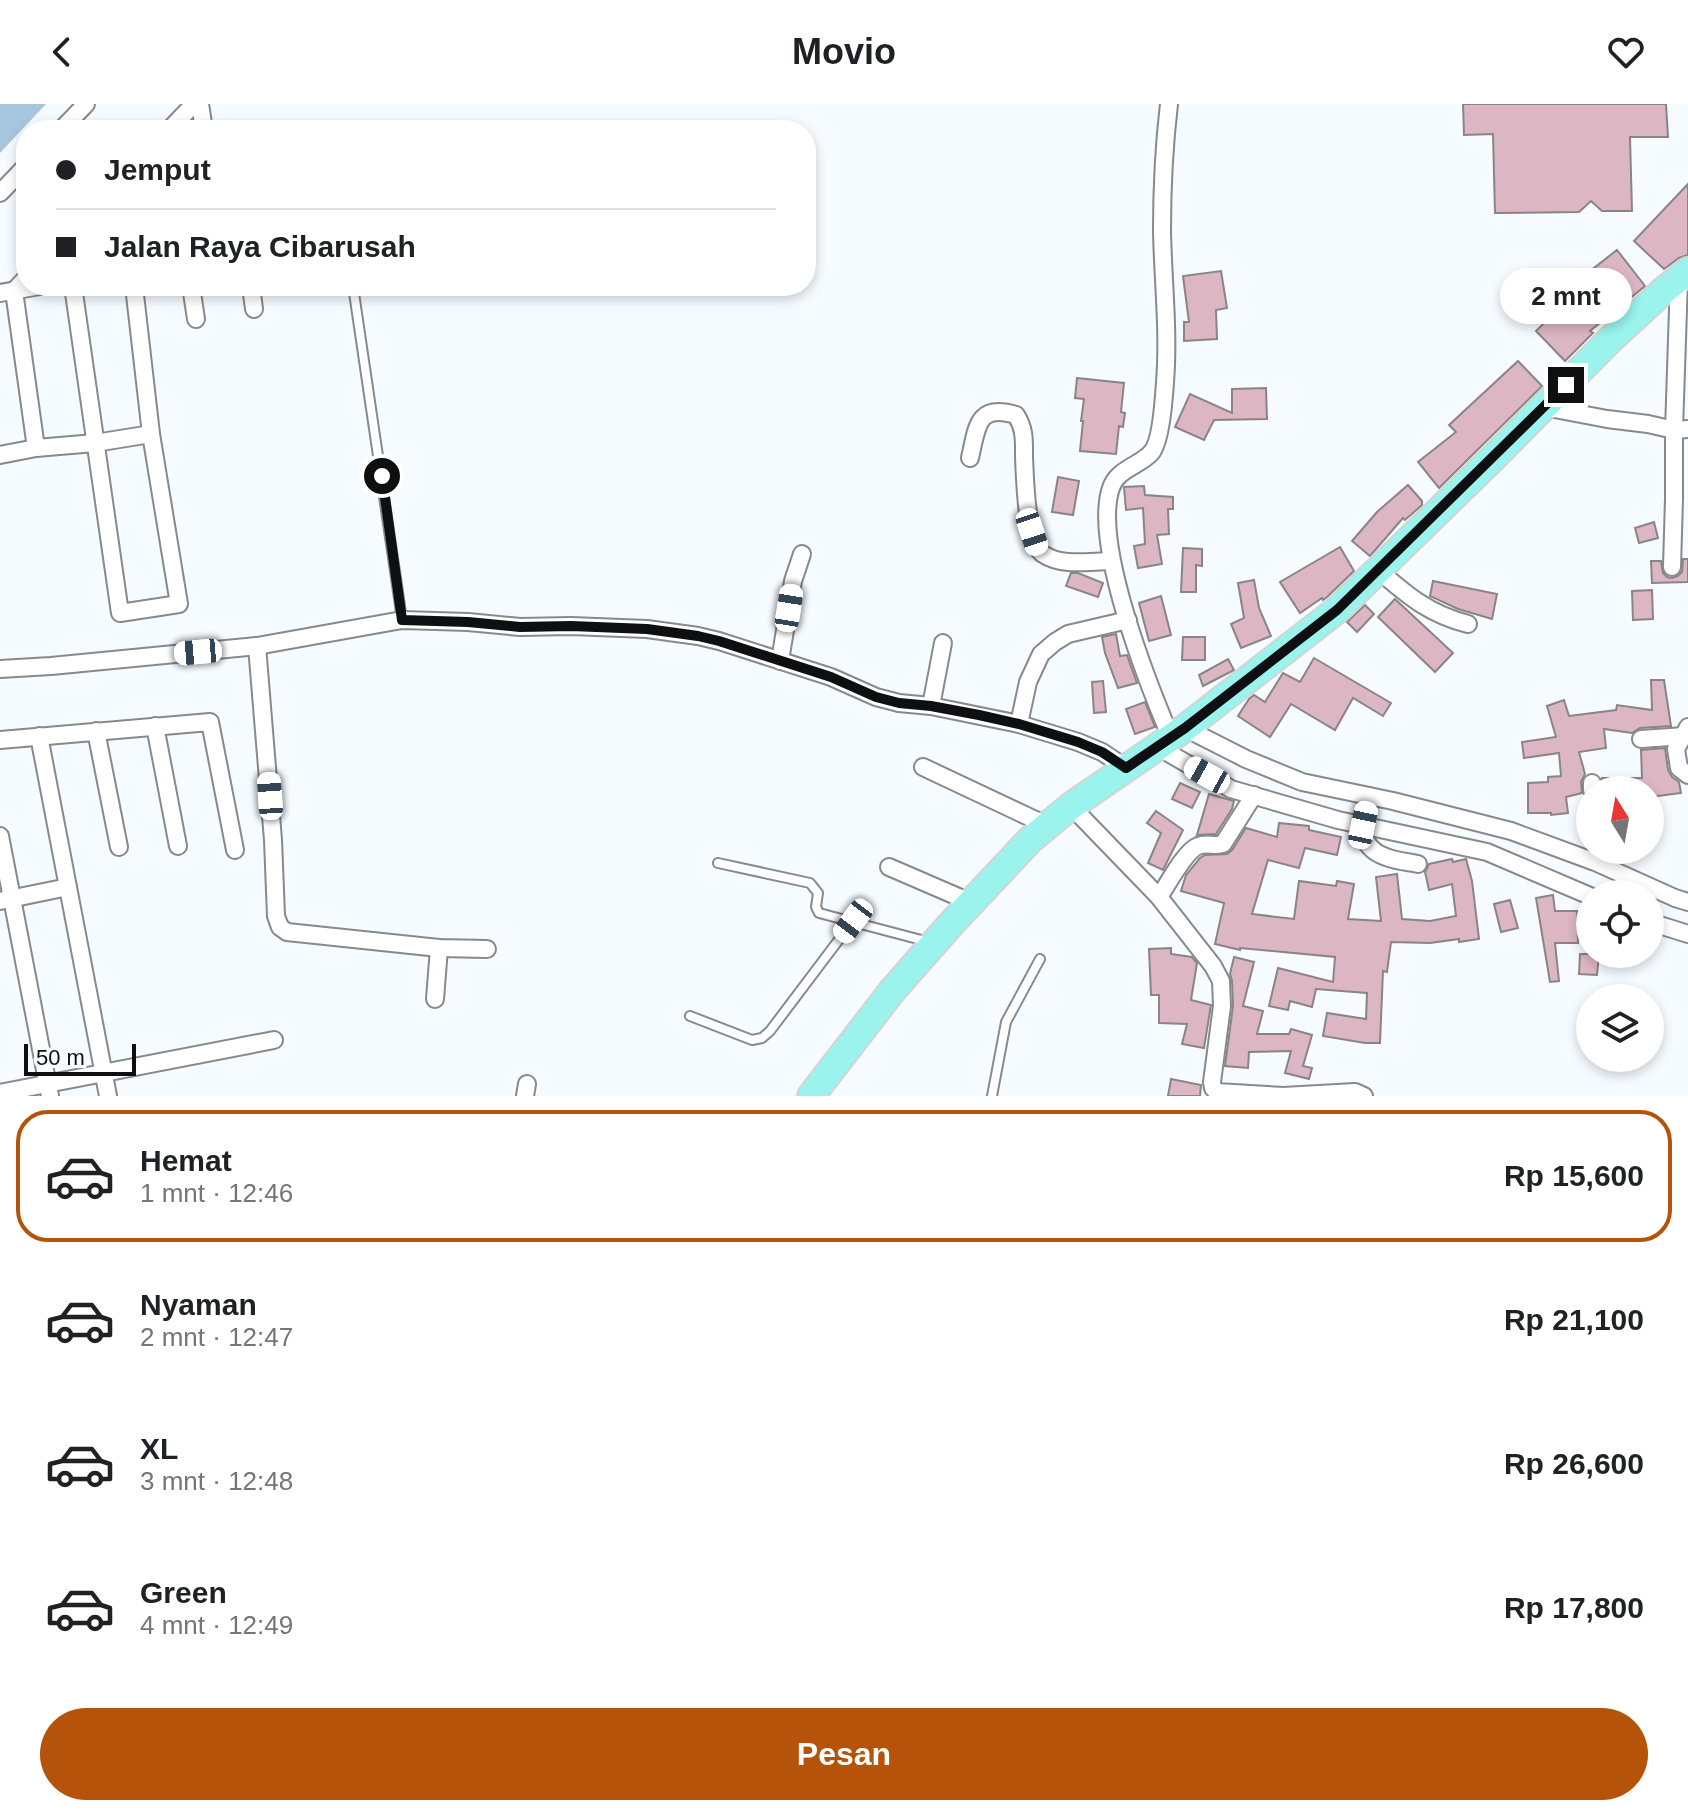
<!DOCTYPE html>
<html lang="id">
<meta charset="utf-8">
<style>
body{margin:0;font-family:Arial,sans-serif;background:#f6f6f6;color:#202124;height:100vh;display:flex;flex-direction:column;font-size:30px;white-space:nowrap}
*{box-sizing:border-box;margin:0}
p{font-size:26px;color:#757577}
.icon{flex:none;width:44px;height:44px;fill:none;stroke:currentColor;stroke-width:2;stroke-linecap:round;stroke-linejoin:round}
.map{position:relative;height:992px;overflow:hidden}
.sheet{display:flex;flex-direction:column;background:#fff;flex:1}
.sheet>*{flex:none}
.banner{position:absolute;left:16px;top:16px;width:800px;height:176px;border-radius:32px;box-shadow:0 4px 12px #0003;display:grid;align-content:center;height:176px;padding:0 40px;background:#fff}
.needle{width:52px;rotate:349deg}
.buttons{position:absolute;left:1576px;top:672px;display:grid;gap:16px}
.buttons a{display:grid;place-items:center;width:88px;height:88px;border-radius:50%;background:#fff;box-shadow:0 4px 12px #0003;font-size:40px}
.scale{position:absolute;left:24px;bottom:20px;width:112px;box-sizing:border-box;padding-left:8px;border:4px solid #0e0f10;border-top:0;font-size:22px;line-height:28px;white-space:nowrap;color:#0e0f10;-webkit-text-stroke:6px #f6fbff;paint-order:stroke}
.end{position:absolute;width:36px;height:36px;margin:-18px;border:10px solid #0e0f10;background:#fff;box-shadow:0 0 0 4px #fff}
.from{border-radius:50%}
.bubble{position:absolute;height:56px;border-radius:28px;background:#fff;box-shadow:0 4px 12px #0003;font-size:26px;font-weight:700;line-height:56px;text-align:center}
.car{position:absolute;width:24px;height:48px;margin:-24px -12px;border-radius:10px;box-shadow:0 0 6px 2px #0007;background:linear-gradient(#fff 24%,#345 0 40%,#fff 0 76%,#345 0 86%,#fff 0)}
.banner b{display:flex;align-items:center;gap:28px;height:76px;font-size:30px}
.banner b+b{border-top:2px solid #e0e0e0}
.banner i{width:20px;height:20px;background:#202124}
ul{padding:14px 0 0;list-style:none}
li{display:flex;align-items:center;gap:24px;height:132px;margin:0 16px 12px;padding:0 24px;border:4px solid transparent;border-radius:32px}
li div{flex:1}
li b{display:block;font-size:30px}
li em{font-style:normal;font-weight:700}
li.current{border-color:#b45309}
li>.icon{width:72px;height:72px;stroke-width:1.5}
.primary-button{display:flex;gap:16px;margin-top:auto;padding:16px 40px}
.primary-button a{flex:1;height:92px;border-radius:48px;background:#b45309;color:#fff;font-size:32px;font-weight:700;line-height:92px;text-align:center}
header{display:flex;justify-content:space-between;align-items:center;height:104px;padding:0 40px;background:#fff;font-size:36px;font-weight:700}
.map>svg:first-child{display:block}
.water{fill:#a7c5dd}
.building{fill:#ddb6c3;stroke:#898486;stroke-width:2}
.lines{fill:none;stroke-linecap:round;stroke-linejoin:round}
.service-casing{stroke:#86898d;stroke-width:12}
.minor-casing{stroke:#86898d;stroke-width:20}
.primary-casing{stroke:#d4d4d4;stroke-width:30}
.service{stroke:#fff;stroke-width:8}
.minor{stroke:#fff;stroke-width:16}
.primary{stroke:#9af3ec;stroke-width:26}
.route{stroke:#0e0f10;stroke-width:10}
</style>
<header><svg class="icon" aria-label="back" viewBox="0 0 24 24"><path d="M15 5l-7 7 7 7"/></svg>Movio<svg class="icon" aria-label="heart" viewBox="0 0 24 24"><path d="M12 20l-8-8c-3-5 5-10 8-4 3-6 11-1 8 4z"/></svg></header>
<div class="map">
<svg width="1688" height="992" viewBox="0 0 1688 992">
<rect width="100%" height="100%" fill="#f6fbff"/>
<polygon class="water" points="0,0 46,0 0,49"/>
<g class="building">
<polygon points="1463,0 1666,0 1668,33 1630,33 1632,107 1602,107 1591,97 1579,108 1495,109 1493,30 1464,31"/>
<polygon points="1688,80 1688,151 1679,154 1664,165 1634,137"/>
<polygon points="1617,146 1645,182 1590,227 1593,229 1565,257 1536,227 1572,192 1567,185"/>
<polygon points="1221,167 1227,204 1216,206 1217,235 1184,237 1184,218 1189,218 1183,172"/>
<polygon points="1518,257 1542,282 1439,384 1418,358 1456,328 1449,321"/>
<polygon points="1077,274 1124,279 1121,308 1125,309 1123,323 1119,322 1116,350 1080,347 1083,317 1081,317 1084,295 1075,294"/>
<polygon points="1266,284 1267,315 1214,316 1204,336 1175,323 1190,290 1232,309 1232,285"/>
<polygon points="1058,373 1079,377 1073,411 1052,408"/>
<polygon points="1408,381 1422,397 1422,401 1405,416 1403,414 1370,452 1352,437 1377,408"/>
<polygon points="1144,382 1145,391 1173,393 1173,405 1168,405 1169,430 1157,431 1162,460 1138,464 1134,442 1145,440 1143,404 1126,406 1124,383"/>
<polygon points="1654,418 1658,434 1639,439 1635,424"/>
<polygon points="1340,443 1354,467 1327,493 1323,496 1322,494 1300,509 1280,478"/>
<polygon points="1183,444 1202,445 1202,462 1196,461 1196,488 1181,488"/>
<polygon points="1683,455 1688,455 1688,478 1652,479 1651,457 1661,457 1663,469 1667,473 1672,474 1678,472 1682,468"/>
<polygon points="1071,469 1078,469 1103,479 1098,493 1066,482"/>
<polygon points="1254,476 1259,504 1271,532 1241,544 1231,520 1244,514 1238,479"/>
<polygon points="1433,477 1497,490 1492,515 1458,505 1430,492"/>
<polygon points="1652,486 1653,515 1633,516 1632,487"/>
<polygon points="1161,492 1171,531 1149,537 1139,499"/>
<polygon points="1395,495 1453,549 1435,568 1378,513"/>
<polygon points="1365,501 1374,510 1357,528 1347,518"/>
<polygon points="1116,530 1120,552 1127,551 1137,579 1118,584 1105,549 1102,533"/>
<polygon points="1183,533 1205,533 1205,556 1182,556"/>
<polygon points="1314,554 1391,599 1383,612 1353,594 1335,626 1291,600 1270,633 1238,612 1249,595 1254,591 1265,598 1283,569 1300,578"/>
<polygon points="1228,555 1234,566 1203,582 1199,571"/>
<polygon points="1651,576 1664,576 1671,622 1640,624 1632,629 1604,625 1606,644 1579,648 1585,670 1581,678 1582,689 1566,693 1568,709 1551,711 1551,709 1528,709 1528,679 1548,678 1548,673 1561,672 1559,649 1524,654 1522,638 1556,633 1547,602 1564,596 1569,612 1616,606 1617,601 1652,606"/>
<polygon points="1103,577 1106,608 1094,609 1092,578"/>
<polygon points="1145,598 1155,623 1135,630 1126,605"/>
<polygon points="1665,644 1668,666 1672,673 1679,678 1681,689 1650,693 1650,686 1603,686 1602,674 1642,674 1641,646"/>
<polygon points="1180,679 1200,688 1192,704 1172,695"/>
<polygon points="1209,690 1234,697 1232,705 1216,730 1197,731"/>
<polygon points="1156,707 1183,726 1163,766 1148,759 1161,729 1147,719"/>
<polygon points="1279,719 1309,722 1309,726 1341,733 1337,751 1305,744 1299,764 1268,756 1252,810 1294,815 1299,777 1336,782 1337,777 1354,780 1348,815 1381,817 1376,773 1397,770 1402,815 1430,817 1456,812 1452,780 1429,786 1425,768 1429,760 1452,755 1453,758 1466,755 1472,777 1479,835 1459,838 1459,835 1430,839 1391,838 1387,868 1383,867 1380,939 1365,939 1323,932 1327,909 1366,915 1367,889 1316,885 1312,903 1290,897 1288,906 1269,902 1278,864 1333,878 1335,853 1240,844 1240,846 1215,840 1224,799 1181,787 1186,771 1200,754 1205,751 1227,750 1232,746 1246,724 1277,733"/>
<polygon points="1553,791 1555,807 1577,807 1578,839 1555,839 1559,877 1550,878 1536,794"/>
<polygon points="1510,796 1518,824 1501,828 1494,800"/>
<polygon points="1171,844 1171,850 1192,853 1197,859 1191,896 1211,901 1204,944 1182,940 1187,920 1159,919 1159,891 1151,891 1149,845"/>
<polygon points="1580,850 1599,850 1597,871 1579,870"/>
<polygon points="1234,853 1254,858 1243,902 1263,907 1257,930 1289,930 1291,925 1312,931 1303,962 1312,964 1309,975 1285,969 1291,947 1249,948 1248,964 1225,962 1233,902 1232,877 1230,870"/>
<polygon points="1171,975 1201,981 1200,992 1168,992"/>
</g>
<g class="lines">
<defs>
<g id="service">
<polyline points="353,182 402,515"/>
<polyline points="718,759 810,779 818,789 816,803 819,809 929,838"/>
<polyline points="690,912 752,936 762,934 770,927 853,817"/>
<polyline points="992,992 1006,918 1040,855"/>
</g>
<g id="minor">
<polyline points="200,0 204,26"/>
<path d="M 1169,0 C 1164,42 1162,85 1162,127 C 1163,178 1169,228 1165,278 C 1164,294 1161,339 1151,349 C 1139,362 1117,365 1111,384 C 1092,439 1148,580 1171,634"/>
<polyline points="61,26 86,0"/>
<polyline points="169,26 194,0"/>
<polyline points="0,89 26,62"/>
<polyline points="26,174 14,187 36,344"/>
<polyline points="1679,175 1674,326 1688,325"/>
<polyline points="73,182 120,509 179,500 151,330"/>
<polyline points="191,182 196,215"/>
<polyline points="251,182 254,205"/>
<polyline points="0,189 40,182"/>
<polyline points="1544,303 1607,315 1648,320 1674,326 1674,395 1672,463"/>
<polyline points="0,351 36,344 95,339 151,330 134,182"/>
<path d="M 970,354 C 977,323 977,299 1016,311 C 1025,325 1024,337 1024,353 C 1025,374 1026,439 1043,450 C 1062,463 1090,457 1111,457"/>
<path d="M 1378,466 C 1408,492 1429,510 1468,520"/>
<polyline points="257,542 273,736 276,812 280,823 287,828 439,844 487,845"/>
<polyline points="780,557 793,477 802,450"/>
<polyline points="0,565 51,562 257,542 402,516 468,518 520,523 571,522 647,525 698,532 719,537 831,573 876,593 899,599 931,602 1019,620 1078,638 1102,648 1126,664"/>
<polyline points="931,602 943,539"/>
<polyline points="1019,620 1028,578 1041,550 1055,538 1068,530 1128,516"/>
<polyline points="155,622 178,742"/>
<polyline points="1688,623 1676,645 1679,664 1688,671"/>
<polyline points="1185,624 1246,655 1302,678 1393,697 1511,727 1595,758 1675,794 1688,798"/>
<polyline points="96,627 119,743"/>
<polyline points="39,632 108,992"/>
<polyline points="1641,635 1685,632"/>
<polyline points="0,636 210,618 235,746"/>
<polyline points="1158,643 1231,685 1338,716 1487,748 1590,792"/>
<polyline points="923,663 1046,721"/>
<polyline points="1592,679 1592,686"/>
<path d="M 1369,692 C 1363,717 1355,742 1386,753 C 1396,757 1408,758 1418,760"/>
<polyline points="1071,702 1159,793 1213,862 1221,877 1222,902 1212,978 1213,984 1217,988 1283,992 1355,988 1364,992"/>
<polyline points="0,732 50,992"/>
<polyline points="889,763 970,798"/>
<path d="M 1159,793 C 1168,780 1185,747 1198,742 C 1207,738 1214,743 1223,740 L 1254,691"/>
<polyline points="0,797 68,783"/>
<polyline points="1650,818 1688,830"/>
<polyline points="435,895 439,844"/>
<polyline points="0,989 274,936"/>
<polyline points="525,992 527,980"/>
</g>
<polyline id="primary" points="811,992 892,887 951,820 1030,736 1071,702 1185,624 1337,506 1492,355 1610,236 1662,188 1688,167"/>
</defs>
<use href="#service" class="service-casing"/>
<use href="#minor" class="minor-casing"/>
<use href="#primary" class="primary-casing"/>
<use href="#service" class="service"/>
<use href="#minor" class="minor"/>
<use href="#primary" class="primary"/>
</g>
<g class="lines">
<polyline class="route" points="382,372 402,516 468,518 520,523 571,522 647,525 698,532 719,537 831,573 876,593 899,599 931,602 979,611 1019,620 1078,638 1102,648 1126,664 1185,624 1337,506 1566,281"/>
</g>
</svg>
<div class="buttons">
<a><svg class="needle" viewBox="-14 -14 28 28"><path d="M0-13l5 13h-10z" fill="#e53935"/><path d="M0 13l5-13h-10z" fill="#757577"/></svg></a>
<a><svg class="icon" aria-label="locate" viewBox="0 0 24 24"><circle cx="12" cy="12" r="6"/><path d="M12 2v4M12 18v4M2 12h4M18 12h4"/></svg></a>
<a><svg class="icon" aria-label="layers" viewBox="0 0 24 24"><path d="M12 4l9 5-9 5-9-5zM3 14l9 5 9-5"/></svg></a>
</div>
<div class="scale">50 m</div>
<i class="end from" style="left:382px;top:372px"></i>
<i class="end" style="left:1566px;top:281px"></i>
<div class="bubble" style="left:1500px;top:164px;width:132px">2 mnt</div>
<i class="car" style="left:1032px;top:428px;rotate:162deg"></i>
<i class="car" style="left:789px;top:504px;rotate:9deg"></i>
<i class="car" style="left:198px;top:548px;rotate:265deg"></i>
<i class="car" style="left:1207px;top:671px;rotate:299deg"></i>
<i class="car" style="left:270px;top:692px;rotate:356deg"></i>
<i class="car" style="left:1363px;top:721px;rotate:12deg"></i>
<i class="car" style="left:853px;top:817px;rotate:217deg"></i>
<div class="banner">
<b><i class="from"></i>Jemput</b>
<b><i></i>Jalan Raya Cibarusah</b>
</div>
</div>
<section class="sheet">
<ul>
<li class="current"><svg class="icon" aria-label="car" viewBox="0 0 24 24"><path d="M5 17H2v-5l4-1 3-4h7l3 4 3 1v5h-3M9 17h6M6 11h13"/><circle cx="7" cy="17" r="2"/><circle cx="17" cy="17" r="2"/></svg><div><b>Hemat</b><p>1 mnt · 12:46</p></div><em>Rp 15,600</em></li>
<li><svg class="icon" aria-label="car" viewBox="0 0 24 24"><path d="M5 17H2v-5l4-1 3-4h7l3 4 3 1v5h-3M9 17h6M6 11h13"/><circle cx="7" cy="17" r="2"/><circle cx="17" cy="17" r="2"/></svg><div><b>Nyaman</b><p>2 mnt · 12:47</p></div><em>Rp 21,100</em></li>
<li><svg class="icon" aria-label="car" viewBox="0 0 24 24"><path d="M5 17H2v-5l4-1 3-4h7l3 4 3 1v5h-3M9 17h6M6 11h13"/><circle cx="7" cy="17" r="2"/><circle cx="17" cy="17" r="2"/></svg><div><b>XL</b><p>3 mnt · 12:48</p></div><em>Rp 26,600</em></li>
<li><svg class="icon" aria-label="car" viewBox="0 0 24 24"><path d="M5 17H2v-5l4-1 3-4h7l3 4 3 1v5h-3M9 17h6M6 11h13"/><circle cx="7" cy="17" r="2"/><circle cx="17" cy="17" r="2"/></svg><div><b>Green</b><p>4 mnt · 12:49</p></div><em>Rp 17,800</em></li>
</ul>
<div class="primary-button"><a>Pesan</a></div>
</section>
